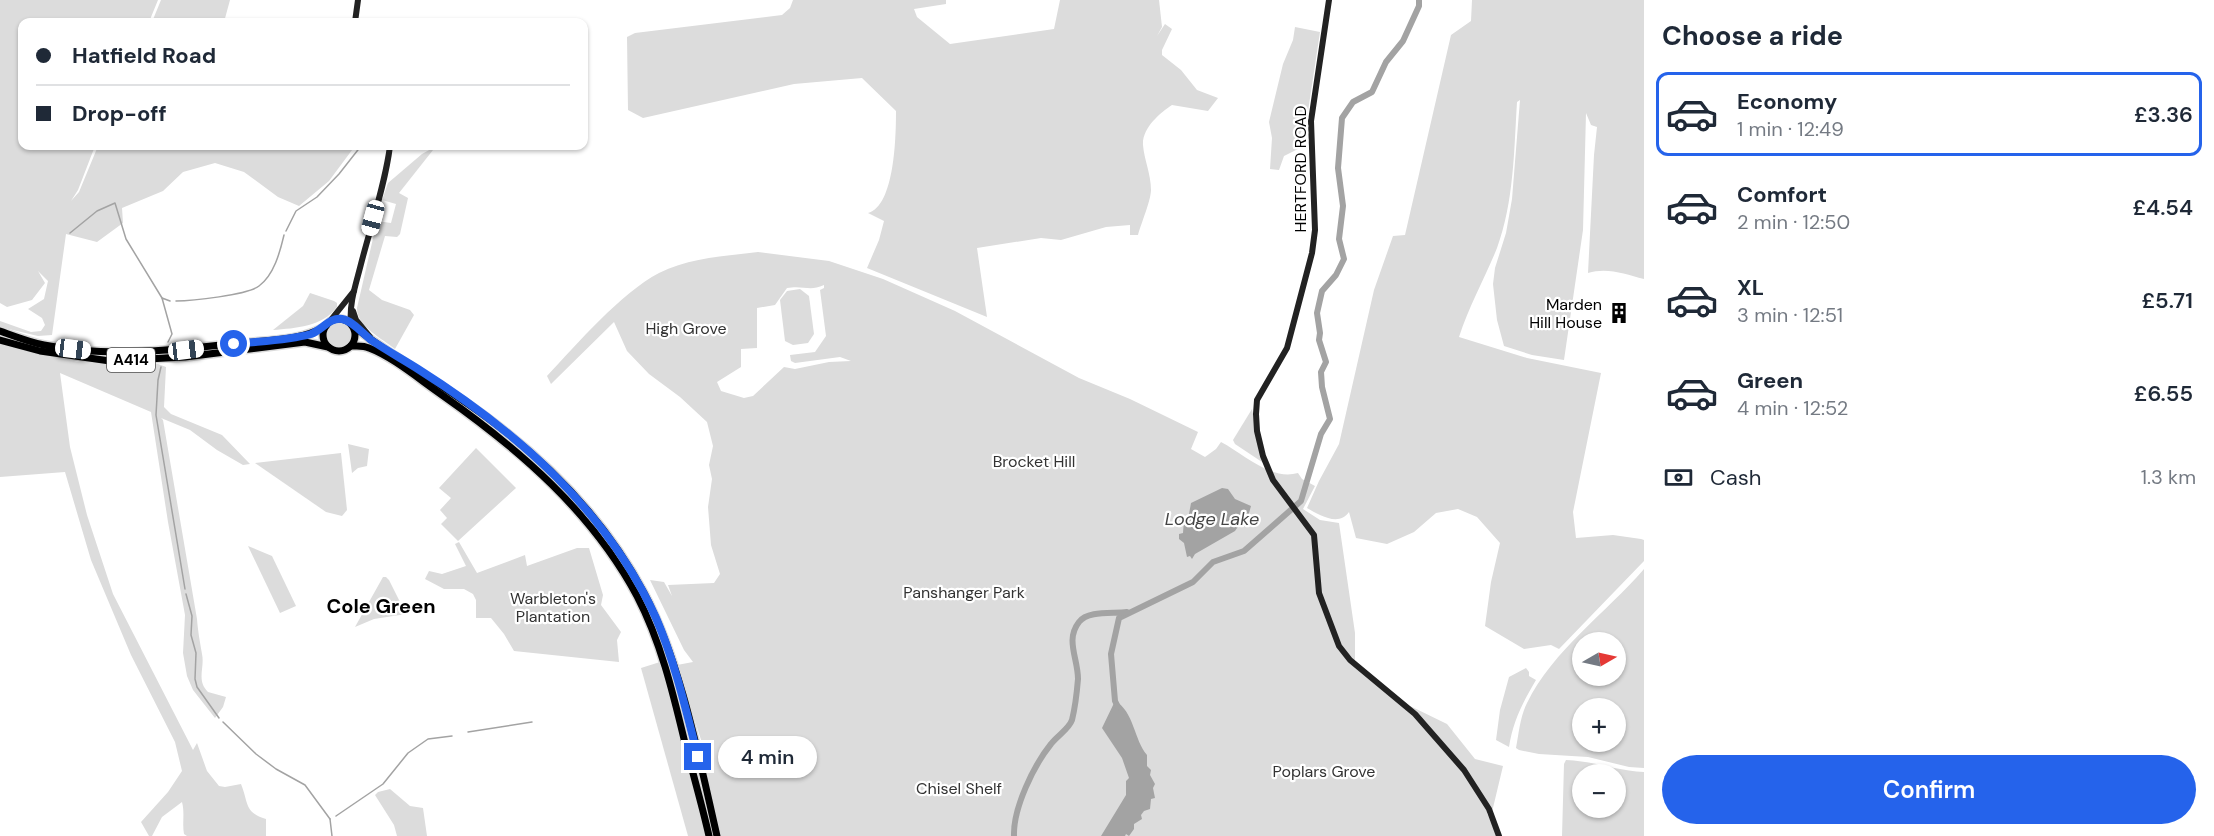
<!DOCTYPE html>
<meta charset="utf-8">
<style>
body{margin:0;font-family:"DM Sans",sans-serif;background:#f6f6f7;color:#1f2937;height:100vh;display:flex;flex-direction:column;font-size:22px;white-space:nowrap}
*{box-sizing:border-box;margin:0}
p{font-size:20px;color:#747a83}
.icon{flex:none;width:33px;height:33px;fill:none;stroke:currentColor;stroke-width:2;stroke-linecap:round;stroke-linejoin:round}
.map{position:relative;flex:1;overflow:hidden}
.details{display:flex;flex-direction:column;background:#fff;width:570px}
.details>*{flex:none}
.hud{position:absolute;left:18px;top:18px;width:570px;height:132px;border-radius:12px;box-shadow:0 2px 4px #0004;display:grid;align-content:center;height:132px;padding:0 18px;background:#fff}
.needle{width:39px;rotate:81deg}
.fabs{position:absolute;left:1572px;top:632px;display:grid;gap:12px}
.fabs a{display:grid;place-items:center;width:54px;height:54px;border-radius:50%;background:#fff;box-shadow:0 2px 4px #0004;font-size:30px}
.end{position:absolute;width:27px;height:27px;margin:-14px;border:8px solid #2563eb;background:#fff;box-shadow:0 0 0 3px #fff}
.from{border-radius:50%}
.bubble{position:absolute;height:42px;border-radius:21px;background:#fff;box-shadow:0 2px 4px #0004;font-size:20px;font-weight:600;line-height:42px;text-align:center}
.car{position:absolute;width:18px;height:36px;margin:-18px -9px;border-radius:8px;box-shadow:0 0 4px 2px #0007;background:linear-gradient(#fff 24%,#345 0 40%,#fff 0 76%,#345 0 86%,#fff 0)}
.hud b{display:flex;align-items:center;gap:21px;height:57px;font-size:22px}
.hud b+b{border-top:2px solid #e0e1e3}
.hud i{width:15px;height:15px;background:#1f2937}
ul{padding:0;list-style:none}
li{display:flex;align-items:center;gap:18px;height:84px;margin:0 12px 9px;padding:0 6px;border:3px solid transparent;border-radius:12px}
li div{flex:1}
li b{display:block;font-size:22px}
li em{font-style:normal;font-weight:600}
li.on{border-color:#2563eb}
li>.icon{width:54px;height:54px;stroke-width:1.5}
h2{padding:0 18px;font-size:27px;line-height:72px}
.pay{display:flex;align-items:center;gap:15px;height:66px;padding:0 18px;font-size:22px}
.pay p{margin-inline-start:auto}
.cta{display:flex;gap:12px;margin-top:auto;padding:12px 18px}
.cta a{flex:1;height:69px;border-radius:36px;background:#2563eb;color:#fff;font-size:24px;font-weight:600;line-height:69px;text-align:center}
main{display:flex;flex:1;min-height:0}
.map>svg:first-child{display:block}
.green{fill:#dcdcdc;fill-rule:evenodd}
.water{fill:#a3a3a3}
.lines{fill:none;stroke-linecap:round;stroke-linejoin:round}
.stream{stroke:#a3a3a3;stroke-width:1.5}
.river{stroke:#a3a3a3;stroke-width:6}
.trunk-casing{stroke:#dbdbdb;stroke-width:10}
.secondary{stroke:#222;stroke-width:6}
.trunk{stroke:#000;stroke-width:7}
.route{stroke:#2563eb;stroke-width:8}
.labels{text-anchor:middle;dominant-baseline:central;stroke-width:4.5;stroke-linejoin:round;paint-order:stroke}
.shield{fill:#fff;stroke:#4c4c4c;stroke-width:1.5}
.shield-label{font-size:15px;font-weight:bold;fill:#000}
.street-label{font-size:16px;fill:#000;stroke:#fff}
.poi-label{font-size:16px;fill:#000;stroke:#fff;text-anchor:end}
.park-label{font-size:16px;fill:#333;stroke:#fff}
.water-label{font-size:18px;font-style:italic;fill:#444;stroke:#fff}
.quarter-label{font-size:20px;font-weight:bold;fill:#000;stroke:#fff}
</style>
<main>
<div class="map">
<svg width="1644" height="836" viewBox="0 0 1644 836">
<rect width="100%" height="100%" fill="#fff"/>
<g class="green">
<polygon points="0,0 158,0 149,22 22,22 22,146 95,146 78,190 71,201 79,192 98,146 355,146 329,181 299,206 278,197 244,172 215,163 183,172 163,191 122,208 123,223 97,242 66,234 52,335 38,336 0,327 0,321 31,332 41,331 45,325 42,318 28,309 44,299 48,281 38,271 45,283 32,300 7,307 0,303"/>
<polygon points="161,0 230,0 224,22 152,22"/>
<path d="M 793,0 L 946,0 L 946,4 L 914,9 L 917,17 L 950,44 L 1054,29 L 1060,0 L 1159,0 L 1162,27 L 1157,36 L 1165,24 L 1172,29 L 1162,50 L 1162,55 L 1181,70 L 1197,90 L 1218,98 L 1208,111 L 1172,105 C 1160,113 1142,128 1143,145 C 1144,159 1151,174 1151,190 C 1151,200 1141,224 1138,235 L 1130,235 L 1130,225 L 1106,227 L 1061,240 L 1041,238 L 977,248 L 987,317 L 867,268 L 879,240 L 884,221 L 868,213 C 895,206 896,135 896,111 L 862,78 L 794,84 L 643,118 L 628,110 L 627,37 L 635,33 L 782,15 L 790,8 Z"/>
<path d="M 1472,0 L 1644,0 L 1644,279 C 1625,274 1607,267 1588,273 L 1594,155 L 1597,127 L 1591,125 L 1586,113 L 1583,230 L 1564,360 L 1532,355 L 1504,346 L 1497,320 L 1493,284 L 1495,268 L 1506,233 L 1512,199 L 1520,100 L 1517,102 C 1514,150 1514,202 1497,248 C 1485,278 1469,306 1459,337 L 1527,358 L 1601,373 L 1573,512 L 1576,538 L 1613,535 L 1641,539 L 1644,540 L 1644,561 L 1559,649 L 1551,645 L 1524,649 L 1485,626 L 1491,582 L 1500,543 L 1477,517 L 1458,509 L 1436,513 L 1414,532 L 1387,544 L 1356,538 L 1349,512 C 1339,527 1319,515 1307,508 L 1319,481 L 1339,444 L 1374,290 L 1393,236 L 1405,235 L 1451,35 L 1471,21 Z"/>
<polygon points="1295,27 1320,32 1307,118 1299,137 1298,149 1284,156 1279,170 1270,169 1272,138 1269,122 1283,64 1293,40"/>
<path d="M 431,149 L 433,150 L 399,193 L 408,198 L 400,234 L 397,237 L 385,236 L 369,290 L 382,300 L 410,310 L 414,315 L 395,349 C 383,339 356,326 357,308 L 377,221 L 391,223 L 396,204 L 382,200 L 388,183 L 422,154 Z"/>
<path d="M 758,252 L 829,261 L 883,279 L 955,311 L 1079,378 L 1130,399 L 1198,432 L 1191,449 L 1205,457 L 1216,449 L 1221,442 C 1244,454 1271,481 1298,473 L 1302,479 L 1315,486 L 1303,509 L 1320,520 L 1339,523 L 1355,633 L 1355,661 L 1408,705 L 1447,724 L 1475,759 L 1503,766 L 1492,812 L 1487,813 L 1497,836 L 719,836 L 703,746 L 677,665 L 693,662 L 684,650 L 650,580 L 664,582 L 672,596 L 668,585 L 714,583 L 720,574 L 711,545 L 708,507 L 712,479 L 709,465 L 713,446 L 707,422 L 680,397 L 649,374 L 627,351 L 614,322 L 551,384 L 547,376 C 577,344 621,293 659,273 C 689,258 725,256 758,252 ZM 824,285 L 824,288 L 820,290 L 826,336 L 815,352 L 790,355 L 791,361 L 795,363 L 840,357 L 851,361 L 829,362 L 795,369 L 784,367 L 753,396 L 744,398 L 721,391 L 717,382 L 741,367 L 741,349 L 757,348 L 757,308 L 775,305 L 787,288 C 804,285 809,292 824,285 Z"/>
<polygon points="800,289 809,296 814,334 808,343 793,345 785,341 780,300 787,291"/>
<path d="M 310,293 L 334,301 L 337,303 L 337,307 C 322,327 296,328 273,330 L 303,306 Z"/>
<circle cx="339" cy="335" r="13"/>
<path d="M 0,343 L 78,362 L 158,364 L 166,367 L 164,407 L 171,414 L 222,435 L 250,464 L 243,465 L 217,450 L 190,430 L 161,418 L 163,420 L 197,619 C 198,632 200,642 202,654 C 205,668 196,680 208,692 L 226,697 L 223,707 L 215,718 L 193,690 L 187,676 L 183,653 L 185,615 L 168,522 L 151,412 L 60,373 L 70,447 L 87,515 L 113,594 L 193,750 L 197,743 L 207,771 L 219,786 L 225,787 L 241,784 C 249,804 244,812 266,819 L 266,836 L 187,836 L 184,834 C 182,823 185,813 182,802 L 162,817 L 152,836 L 149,836 L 141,822 L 168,792 L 182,771 L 175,742 L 131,655 L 91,560 L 65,472 L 0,477 Z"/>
<polygon points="1252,409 1262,462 1235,444 1233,440"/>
<polygon points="348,444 369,449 367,466 358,468 352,473"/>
<polygon points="476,448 516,488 458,541 441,524 447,518 440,510 451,498 439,488"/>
<polygon points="341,453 347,510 342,516 326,512 255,463"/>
<polygon points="459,542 477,573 525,555 527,566 577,548 589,548 603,595 601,605 621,632 617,640 619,662 514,651 504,634 491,618 476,618 476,600 473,594 464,589 444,589 425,579 429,571 442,574 466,566 455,544"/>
<polygon points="248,546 272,556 296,606 280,613"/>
<path d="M 1644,569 L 1644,768 L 1629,767 L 1588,757 L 1539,754 L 1519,750 L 1516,748 C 1519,733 1520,717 1527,703 C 1553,650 1606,613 1644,569 ZM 1582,642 L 1616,642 L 1616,675 L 1582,675 ZM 1582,708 L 1616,708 L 1616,741 L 1582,741 Z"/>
<polygon points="383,577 386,577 389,580 406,614 374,619 355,627"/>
<polygon points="660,662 705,836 688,836 641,668"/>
<path d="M 1526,668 L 1529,672 L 1529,676 L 1536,680 C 1523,702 1513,721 1509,747 L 1496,740 L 1500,710 L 1509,677 Z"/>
<path d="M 1566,760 C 1594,761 1617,771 1644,772 L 1644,836 L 1562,836 L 1564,764 ZM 1582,774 L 1616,774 L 1616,807 L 1582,807 Z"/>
<polygon points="390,789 410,806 423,808 427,836 397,836 394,825 375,795 378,792"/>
</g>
<g class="water">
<polygon points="1222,488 1228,489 1235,499 1251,506 1246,524 1242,521 1235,531 1195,554 1192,559 1190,556 1187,557 1184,543 1179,539 1179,534 1183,533 1184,520 1189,514 1191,503"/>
<path d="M 1115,701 C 1134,711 1134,740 1147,755 L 1147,766 L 1151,770 L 1150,775 L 1155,784 L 1153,788 L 1155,798 L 1151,799 L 1150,809 L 1144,811 L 1141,815 L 1142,819 L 1134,824 L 1134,829 L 1129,836 L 1126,834 L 1125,836 L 1101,836 L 1126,795 L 1126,781 L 1129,778 L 1122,758 L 1102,728 Z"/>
</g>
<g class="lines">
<g class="stream">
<polyline points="286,231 296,211 317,197 339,174 361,146"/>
<polyline points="70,233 97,211 115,203 126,239 162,298"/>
<path d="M 176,301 C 191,301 248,295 259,286 C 274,275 280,252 284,235"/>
<polyline points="168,342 172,334 162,298 170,301"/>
<polyline points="161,367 158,380 156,415 185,589"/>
<polyline points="186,594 192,616 191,635 196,653 195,679 197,687 219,718"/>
<polyline points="223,722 256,754 276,769 305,785 330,819"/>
<polyline points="468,732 532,722"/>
<polyline points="336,816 383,784 408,753 428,739 452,736"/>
<polyline points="330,819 332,836"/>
</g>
<g class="river">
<polyline points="1118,707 1115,701 1111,654 1119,618 1193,582 1213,562 1244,551 1301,501 1321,434 1330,419 1322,387 1321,372 1326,362 1319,340 1320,333 1317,313 1322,291 1336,275 1344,259 1339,239 1343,206 1338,168 1342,118 1353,102 1372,92 1386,62 1403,41 1419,6 1419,0"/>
<path d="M 1014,836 C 1013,808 1034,765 1051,744 C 1057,736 1069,729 1072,720 C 1075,708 1077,691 1078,679 C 1078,658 1065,640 1079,622 C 1088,610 1113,614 1127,612"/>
</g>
<defs>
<g id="trunk">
<circle cx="339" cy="335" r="16"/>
<path d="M 353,326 C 400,363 455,391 502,429 C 559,473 610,529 644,593 C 681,663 699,758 717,836"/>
<path d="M 0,331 C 14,336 29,342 44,345 C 110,358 175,350 241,343 C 269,340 301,341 326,326"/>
<polyline points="0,340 40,351 110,361 185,357 305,342 328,347"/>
<path d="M 351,346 C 357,346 363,345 369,348 C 393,357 420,380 442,395 C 519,449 592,512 637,596 C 661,642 673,693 685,743 C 693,774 702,805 709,836"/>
</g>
</defs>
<use href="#trunk" class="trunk-casing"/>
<g class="secondary">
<polyline points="1329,0 1311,121 1315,230 1312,253 1287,348 1257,400 1256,414 1257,431 1263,456 1273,480 1314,535 1319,593 1339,646 1350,660 1415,714 1464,770 1489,809 1499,836"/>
<polyline points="355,22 358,0"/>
<polyline points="353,311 356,320 370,337"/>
<polyline points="330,321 354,291"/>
<path d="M 351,323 C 349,303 356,284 361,264 C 371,225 385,185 390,146"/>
</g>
<use href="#trunk" class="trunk"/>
</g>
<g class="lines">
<path class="route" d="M 234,344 C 259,341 286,341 311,334 C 322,330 330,317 342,319 C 353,321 363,334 371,340 C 386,350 402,359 418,369 C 516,431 607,510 656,618 C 675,662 686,710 698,757"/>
</g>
<defs>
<symbol id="building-bare" viewBox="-9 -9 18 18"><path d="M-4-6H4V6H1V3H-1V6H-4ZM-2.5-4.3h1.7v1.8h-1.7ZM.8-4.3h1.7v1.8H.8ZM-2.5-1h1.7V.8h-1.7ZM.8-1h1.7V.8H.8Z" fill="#000" stroke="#fff" stroke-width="2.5" paint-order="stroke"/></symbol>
</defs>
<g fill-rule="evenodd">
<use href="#building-bare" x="1604" y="298" width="30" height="30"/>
</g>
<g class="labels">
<rect class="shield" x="107" y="348" width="48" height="24" rx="4.5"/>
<g class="shield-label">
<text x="131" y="360">A414</text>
</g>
<g class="street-label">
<text transform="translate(1300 169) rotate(-90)">HERTFORD ROAD</text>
</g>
<g class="poi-label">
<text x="1602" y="304">Marden<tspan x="1602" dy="18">Hill House</tspan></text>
</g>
<g class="park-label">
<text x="686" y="328">High Grove</text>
<text x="1034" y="461">Brocket Hill</text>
<text x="964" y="592">Panshanger Park</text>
<text x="553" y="598">Warbleton's<tspan x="553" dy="18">Plantation</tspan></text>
<text x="1324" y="771">Poplars Grove</text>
<text x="959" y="788">Chisel Shelf</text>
</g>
<g class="water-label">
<text x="1212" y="519">Lodge Lake</text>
</g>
<g class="quarter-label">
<text x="381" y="606">Cole Green</text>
</g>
</g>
</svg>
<div class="fabs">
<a><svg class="needle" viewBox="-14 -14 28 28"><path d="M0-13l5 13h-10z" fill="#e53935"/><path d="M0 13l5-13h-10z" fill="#747a83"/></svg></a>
<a>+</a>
<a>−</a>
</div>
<i class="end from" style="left:234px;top:344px"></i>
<i class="end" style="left:698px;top:757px"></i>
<div class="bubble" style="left:718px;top:736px;width:99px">4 min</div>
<i class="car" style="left:373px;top:218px;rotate:195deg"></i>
<i class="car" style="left:73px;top:349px;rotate:97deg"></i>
<i class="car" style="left:186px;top:350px;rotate:83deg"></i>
<div class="hud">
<b><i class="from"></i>Hatfield Road</b>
<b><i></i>Drop-off</b>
</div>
</div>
<section class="details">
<h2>Choose a ride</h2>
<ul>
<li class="on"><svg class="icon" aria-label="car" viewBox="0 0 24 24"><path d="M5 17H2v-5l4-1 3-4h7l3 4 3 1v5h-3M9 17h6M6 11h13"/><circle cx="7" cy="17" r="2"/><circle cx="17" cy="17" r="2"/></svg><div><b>Economy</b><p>1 min · 12:49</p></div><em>£3.36</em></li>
<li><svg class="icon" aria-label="car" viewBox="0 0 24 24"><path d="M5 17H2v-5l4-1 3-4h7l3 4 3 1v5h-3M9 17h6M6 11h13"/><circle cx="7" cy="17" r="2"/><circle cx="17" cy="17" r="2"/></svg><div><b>Comfort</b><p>2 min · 12:50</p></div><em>£4.54</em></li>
<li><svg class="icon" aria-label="car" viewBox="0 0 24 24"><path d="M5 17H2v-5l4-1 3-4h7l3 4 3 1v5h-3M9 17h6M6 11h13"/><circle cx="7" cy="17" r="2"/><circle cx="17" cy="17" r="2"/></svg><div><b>XL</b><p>3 min · 12:51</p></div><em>£5.71</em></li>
<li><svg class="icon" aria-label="car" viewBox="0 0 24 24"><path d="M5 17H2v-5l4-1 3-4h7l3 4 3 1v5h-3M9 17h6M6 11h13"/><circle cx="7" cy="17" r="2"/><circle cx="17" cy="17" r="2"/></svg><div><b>Green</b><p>4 min · 12:52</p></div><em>£6.55</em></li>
</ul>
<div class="pay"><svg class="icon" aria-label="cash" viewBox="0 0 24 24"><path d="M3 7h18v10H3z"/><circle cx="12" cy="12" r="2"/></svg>Cash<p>1.3 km</p></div>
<div class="cta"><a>Confirm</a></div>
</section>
</main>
